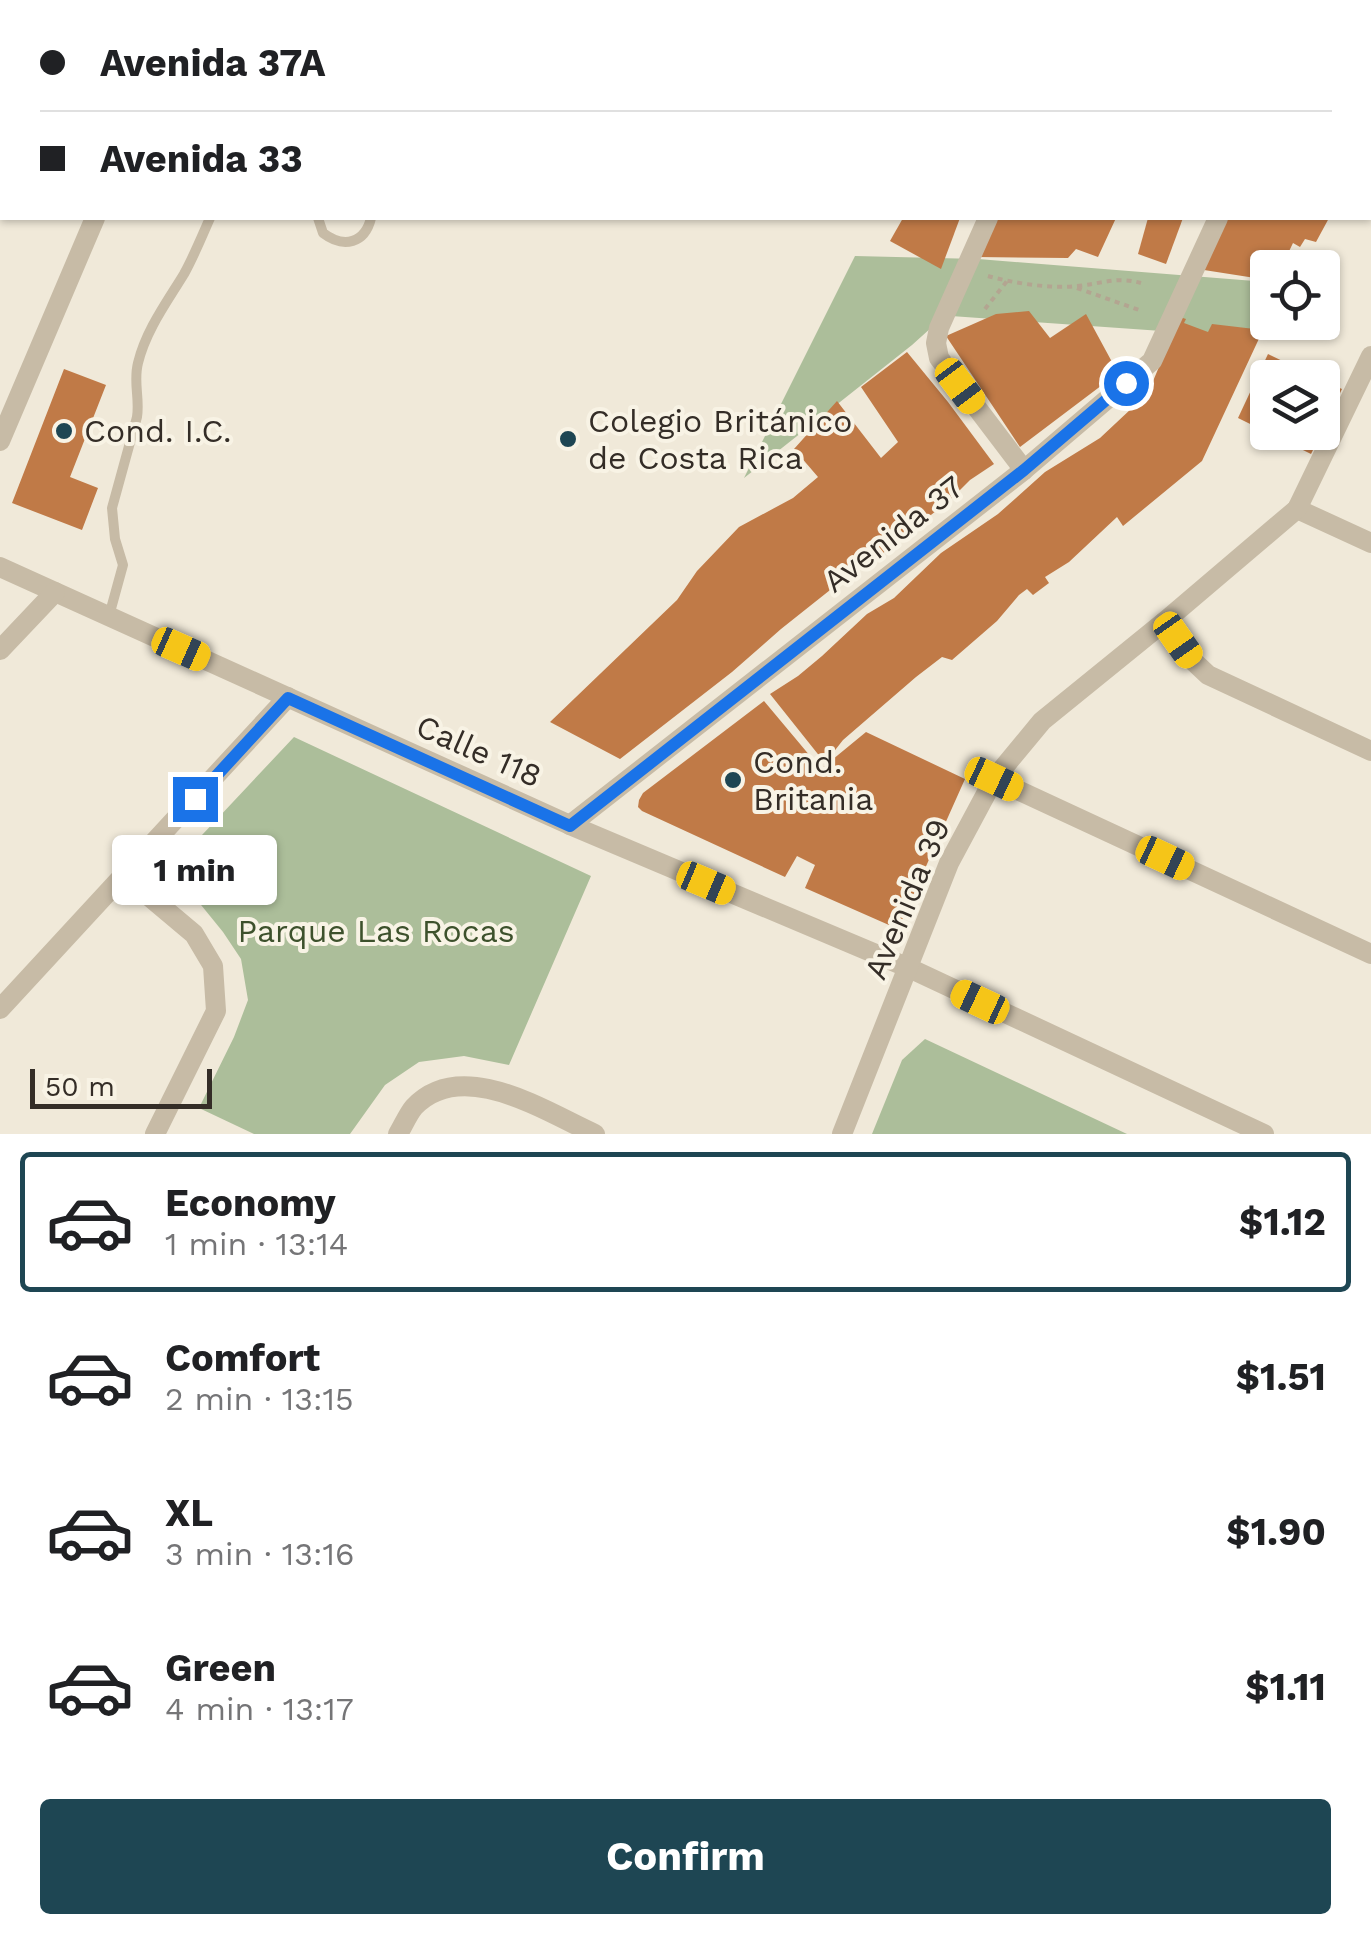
<!DOCTYPE html>
<meta charset="utf-8">
<style>
body{margin:0;font-family:"Work Sans",sans-serif;background:#f6f6f6;color:#202124;height:100vh;display:flex;flex-direction:column;font-size:38px;white-space:nowrap}
*{box-sizing:border-box;margin:0}
p{font-size:32px;color:#757577}
.icon{flex:none;width:55px;height:55px;fill:none;stroke:currentColor;stroke-width:2;stroke-linecap:round;stroke-linejoin:round}
.map{position:relative;height:1134px;overflow:hidden}
.drawer{display:flex;flex-direction:column;background:#fff;flex:1}
.drawer>*{flex:none}
.guide{position:absolute;left:0px;top:0px;width:1372px;height:220px;box-shadow:0 2px 8px #0004;display:grid;align-content:center;height:220px;padding:0 40px;background:#fff}
.fabs{position:absolute;left:1250px;top:250px;display:grid;gap:20px}
.fabs a{display:grid;place-items:center;width:90px;height:90px;border-radius:10px;background:#fff;box-shadow:0 2px 8px #0004;font-size:50px}
.scale{position:absolute;left:30px;bottom:25px;width:182px;box-sizing:border-box;padding-left:10px;border:5px solid #342d27;border-top:0;font-size:28px;line-height:35px;white-space:nowrap;color:#342d27;-webkit-text-stroke:8px #f8f3e5;paint-order:stroke}
.end{position:absolute;width:45px;height:45px;margin:-22px;border:12px solid #1a73e8;background:#fff;box-shadow:0 0 0 5px #fff}
.from{border-radius:50%}
.bubble{position:absolute;height:70px;border-radius:10px;background:#fff;box-shadow:0 2px 8px #0004;font-size:32px;font-weight:700;line-height:70px;text-align:center}
.car{position:absolute;width:30px;height:60px;margin:-30px -15px;border-radius:12px;box-shadow:0 0 8px 2px #0007;background:linear-gradient(#f5c518 24%,#345 0 40%,#f5c518 0 76%,#345 0 86%,#f5c518 0)}
.guide b{display:flex;align-items:center;gap:35px;height:95px;font-size:38px}
.guide b+b{border-top:2px solid #e0e0e0}
.guide i{width:25px;height:25px;background:#202124}
ul{padding:18px 0 0;list-style:none}
li{display:flex;align-items:center;gap:30px;height:140px;margin:0 20px 15px;padding:0 20px;border:5px solid transparent;border-radius:10px}
li div{flex:1}
li b{display:block;font-size:38px}
li em{font-style:normal;font-weight:700}
li.active{border-color:#1e4653}
li>.icon{width:90px;height:90px;stroke-width:1.5}
.primary-button{display:flex;gap:20px;margin-top:auto;padding:20px 40px}
.primary-button a{flex:1;height:115px;border-radius:10px;background:#1e4653;color:#fff;font-size:40px;font-weight:700;line-height:115px;text-align:center}
.map>svg:first-child{display:block}
.green{fill:#acbe9a}
.building{fill:#c07a47}
.lines{fill:none;stroke-linecap:round;stroke-linejoin:round}
.path{stroke:#b3a591;stroke-width:4;stroke-dasharray:5 5;stroke-linecap:butt}
.lane{stroke:#c7bba6;stroke-width:10}
.street{stroke:#c7bba6;stroke-width:20}
.route{stroke:#1a73e8;stroke-width:12}
.poi-dot{fill:#1e4653;stroke:#f8f3e5;stroke-width:4}
.labels{text-anchor:middle;dominant-baseline:central;stroke-width:8;stroke-linejoin:round;paint-order:stroke}
.poi-label{font-size:32px;fill:#342d27;stroke:#f8f3e5;text-anchor:start}
.street-label{font-size:32px;fill:#342d27;stroke:#f8f3e5}
.park-label{font-size:32px;fill:#3d512c;stroke:#f8f3e5}
</style>
<div class="map">
<svg width="1371" height="1134" viewBox="0 0 1371 1134">
<rect width="100%" height="100%" fill="#f0e9d9"/>
<g class="green">
<polygon points="855,256 978,259 1267,282 1268,322 1279,323 1274,339 951,316 932,327 912,345 744,478"/>
<polygon points="294,737 591,876 509,1065 464,1056 419,1062 385,1085 350,1134 254,1134 199,1108 234,1037 248,1000 241,959 223,932 171,868"/>
<polygon points="925,1039 1127,1134 872,1134 902,1060"/>
</g>
<g class="building">
<polygon points="903,218 960,218 941,269 890,241"/>
<polygon points="997,218 1116,218 1098,257 1076,249 1068,258 977,257"/>
<polygon points="1148,218 1183,218 1166,264 1138,254"/>
<polygon points="1228,218 1329,218 1316,242 1305,239 1300,247 1293,243 1281,268 1268,268 1268,280 1204,270"/>
<polygon points="1029,311 1050,338 1086,314 1118,373 1020,447 946,336 996,314"/>
<polygon points="1180,317 1186,319 1184,323 1208,332 1212,324 1263,330 1202,461 1123,526 1117,517 1069,562 1045,577 1049,583 1033,595 1027,589 1019,595 997,621 952,660 942,657 916,677 843,740 825,763 770,694 798,676 822,656 867,614 894,598 941,553 998,514 1045,472 1100,438 1148,393"/>
<polygon points="907,352 948,402 994,464 970,480 951,499 882,554 854,571 781,629 732,672 620,759 550,722 677,600 697,571 739,527 793,498 818,477 794,449 837,401 881,458 898,442 861,387"/>
<polygon points="1268,354 1318,378 1268,378 1268,432 1322,432 1311,454 1238,418"/>
<polygon points="64,369 106,385 70,477 98,488 82,530 12,503"/>
<polygon points="1322,380 1342,389 1322,430"/>
<polygon points="764,701 821,769 866,732 965,779 898,929 805,888 815,865 797,856 785,877 642,811 638,807 639,800 643,793"/>
</g>
<g class="lines">
<g class="path">
<path d="M 988,276 C 1013,283 1050,289 1077,286 C 1101,284 1116,276 1141,283"/>
<polyline points="1077,288 1139,310"/>
<polyline points="985,309 1007,281"/>
</g>
<g class="lane">
<path d="M 318,218 L 323,233 C 344,249 365,243 371,218"/>
<path d="M 109,616 L 123,565 L 115,539 L 112,508 L 137,417 C 140,398 133,382 138,363 C 146,330 167,302 184,274 C 194,256 202,236 210,218"/>
</g>
<g class="street">
<polyline points="129,0 130,2"/>
<polyline points="346,0 346,2"/>
<polyline points="1317,2 1319,0"/>
<polyline points="988,218 939,328 936,343 939,358 1024,470"/>
<polyline points="0,441 95,218"/>
<polyline points="1297,509 1371,543"/>
<polyline points="0,567 570,825 909,968 1264,1134"/>
<polyline points="1164,622 1191,659 1208,675 1371,751"/>
<polyline points="0,650 55,592"/>
<polyline points="994,779 1371,954"/>
<polyline points="570,825 1024,470 1152,361 1218,218"/>
<polyline points="125,876 194,934 213,966 216,1011 155,1134"/>
<polyline points="0,1009 288,697"/>
<path d="M 398,1134 C 403,1126 408,1114 414,1107 C 462,1056 546,1112 595,1134"/>
<polyline points="842,1134 949,863 994,779 1042,721 1164,622 1297,509 1371,356"/>
</g>
</g>
<g class="lines">
<polyline class="route" points="195,799 288,698 570,826 1024,470 1126,383"/>
</g>
<g class="poi-dot">
<circle cx="64" cy="431" r="10"/>
<circle cx="568" cy="439" r="10"/>
<circle cx="733" cy="780" r="10"/>
</g>
<g class="labels">
<g class="poi-label">
<text x="588" y="421">Colegio Británico<tspan x="588" dy="37">de Costa Rica</tspan></text>
<text x="84" y="431">Cond. I.C.</text>
<text x="753" y="762">Cond.<tspan x="753" dy="37">Britania</tspan></text>
</g>
<g class="street-label">
<text transform="translate(893 534) rotate(-38)">Avenida 37</text>
<text transform="translate(479 751) rotate(24)">Calle 118</text>
<text transform="translate(907 899) rotate(-67)">Avenida 39</text>
</g>
<g class="park-label">
<text x="376" y="931">Parque Las Rocas</text>
</g>
</g>
</svg>
<div class="fabs">
<a><svg class="icon" aria-label="locate" viewBox="0 0 24 24"><circle cx="12" cy="12" r="6"/><path d="M12 2v4M12 18v4M2 12h4M18 12h4"/></svg></a>
<a><svg class="icon" aria-label="layers" viewBox="0 0 24 24"><path d="M12 4l9 5-9 5-9-5zM3 14l9 5 9-5"/></svg></a>
</div>
<div class="scale">50 m</div>
<i class="end from" style="left:1126px;top:383px"></i>
<i class="end" style="left:195px;top:799px"></i>
<div class="bubble" style="left:112px;top:835px;width:165px">1 min</div>
<i class="car" style="left:960px;top:386px;rotate:143deg"></i>
<i class="car" style="left:1178px;top:640px;rotate:145deg"></i>
<i class="car" style="left:181px;top:649px;rotate:114deg"></i>
<i class="car" style="left:994px;top:779px;rotate:115deg"></i>
<i class="car" style="left:1165px;top:858px;rotate:115deg"></i>
<i class="car" style="left:706px;top:883px;rotate:113deg"></i>
<i class="car" style="left:980px;top:1002px;rotate:295deg"></i>
<div class="guide">
<b><i class="from"></i>Avenida 37A</b>
<b><i></i>Avenida 33</b>
</div>
</div>
<section class="drawer">
<ul>
<li class="active"><svg class="icon" aria-label="car" viewBox="0 0 24 24"><path d="M5 17H2v-5l4-1 3-4h7l3 4 3 1v5h-3M9 17h6M6 11h13"/><circle cx="7" cy="17" r="2"/><circle cx="17" cy="17" r="2"/></svg><div><b>Economy</b><p>1 min · 13:14</p></div><em>$1.12</em></li>
<li><svg class="icon" aria-label="car" viewBox="0 0 24 24"><path d="M5 17H2v-5l4-1 3-4h7l3 4 3 1v5h-3M9 17h6M6 11h13"/><circle cx="7" cy="17" r="2"/><circle cx="17" cy="17" r="2"/></svg><div><b>Comfort</b><p>2 min · 13:15</p></div><em>$1.51</em></li>
<li><svg class="icon" aria-label="car" viewBox="0 0 24 24"><path d="M5 17H2v-5l4-1 3-4h7l3 4 3 1v5h-3M9 17h6M6 11h13"/><circle cx="7" cy="17" r="2"/><circle cx="17" cy="17" r="2"/></svg><div><b>XL</b><p>3 min · 13:16</p></div><em>$1.90</em></li>
<li><svg class="icon" aria-label="car" viewBox="0 0 24 24"><path d="M5 17H2v-5l4-1 3-4h7l3 4 3 1v5h-3M9 17h6M6 11h13"/><circle cx="7" cy="17" r="2"/><circle cx="17" cy="17" r="2"/></svg><div><b>Green</b><p>4 min · 13:17</p></div><em>$1.11</em></li>
</ul>
<div class="primary-button"><a>Confirm</a></div>
</section>
